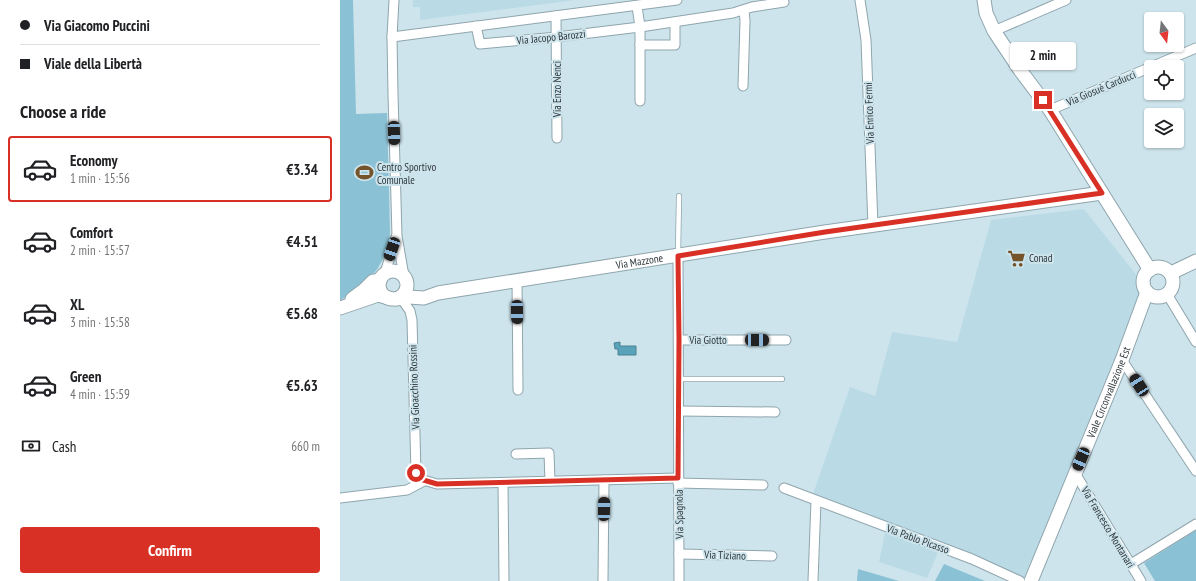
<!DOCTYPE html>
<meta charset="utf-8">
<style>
body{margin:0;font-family:"PT Sans Narrow",sans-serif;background:#f6f6f6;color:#202124;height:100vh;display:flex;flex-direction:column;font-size:15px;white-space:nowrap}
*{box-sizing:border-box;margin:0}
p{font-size:13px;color:#757577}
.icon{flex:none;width:22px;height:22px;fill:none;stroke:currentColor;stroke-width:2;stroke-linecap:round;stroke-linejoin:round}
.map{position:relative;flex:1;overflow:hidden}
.sheet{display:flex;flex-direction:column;background:#fff;width:340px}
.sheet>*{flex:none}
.guide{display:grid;align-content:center;height:88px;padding:0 20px;background:#fff}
.needle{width:26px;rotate:165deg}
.buttons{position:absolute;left:804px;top:12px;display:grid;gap:8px}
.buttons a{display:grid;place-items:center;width:40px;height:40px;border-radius:4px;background:#fff;box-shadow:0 1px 3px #0004;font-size:20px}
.end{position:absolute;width:18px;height:18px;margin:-9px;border:5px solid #d93025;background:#fff;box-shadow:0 0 0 2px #fff}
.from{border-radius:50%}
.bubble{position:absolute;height:28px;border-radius:4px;background:#fff;box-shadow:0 1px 3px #0004;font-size:13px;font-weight:600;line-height:28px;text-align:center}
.car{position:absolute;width:12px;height:24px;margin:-12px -6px;border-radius:5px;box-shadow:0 0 3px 1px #0007;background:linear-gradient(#222 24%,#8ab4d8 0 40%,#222 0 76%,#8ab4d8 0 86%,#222 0)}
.guide b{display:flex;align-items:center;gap:14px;height:38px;font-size:15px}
.guide b+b{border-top:1px solid #e0e0e0}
.guide i{width:10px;height:10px;background:#202124}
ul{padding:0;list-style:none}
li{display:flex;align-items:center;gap:12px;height:66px;margin:0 8px 6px;padding:0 12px;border:2px solid transparent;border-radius:4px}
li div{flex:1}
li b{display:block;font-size:15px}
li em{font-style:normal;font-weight:600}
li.active{border-color:#d93025}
li>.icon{width:36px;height:36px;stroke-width:1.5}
h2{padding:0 20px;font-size:18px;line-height:48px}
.pay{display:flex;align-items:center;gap:10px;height:44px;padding:0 20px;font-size:15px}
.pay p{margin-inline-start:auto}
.button{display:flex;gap:8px;margin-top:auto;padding:8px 20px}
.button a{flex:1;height:46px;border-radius:4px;background:#d93025;color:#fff;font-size:16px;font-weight:600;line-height:46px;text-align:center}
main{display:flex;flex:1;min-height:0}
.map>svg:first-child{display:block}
.built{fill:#badbe6}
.green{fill:#8bc1d4}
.water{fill:#58a2ba;stroke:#4b8294}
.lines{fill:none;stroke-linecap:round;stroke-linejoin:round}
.lane-casing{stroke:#8fa5ad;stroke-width:6}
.street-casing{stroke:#8fa5ad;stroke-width:11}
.secondary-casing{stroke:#8fa5ad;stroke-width:15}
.lane{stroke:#fff;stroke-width:4.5}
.street{stroke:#fff;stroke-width:9}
.secondary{stroke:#fff;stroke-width:13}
.route{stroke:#d93025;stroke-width:5}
.labels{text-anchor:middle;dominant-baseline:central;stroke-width:4;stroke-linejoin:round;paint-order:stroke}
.street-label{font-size:11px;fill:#2e373b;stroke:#cde4ec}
.poi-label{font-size:11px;fill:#2e373b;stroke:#cde4ec;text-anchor:start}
</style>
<main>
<section class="sheet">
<div class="guide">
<b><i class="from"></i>Via Giacomo Puccini</b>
<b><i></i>Viale della Libertà</b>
</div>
<h2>Choose a ride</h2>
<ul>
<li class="active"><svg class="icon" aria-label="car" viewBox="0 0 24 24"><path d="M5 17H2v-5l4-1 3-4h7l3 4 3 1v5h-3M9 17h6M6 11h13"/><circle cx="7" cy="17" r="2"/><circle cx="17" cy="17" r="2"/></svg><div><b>Economy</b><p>1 min · 15:56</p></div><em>€3.34</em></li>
<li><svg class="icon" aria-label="car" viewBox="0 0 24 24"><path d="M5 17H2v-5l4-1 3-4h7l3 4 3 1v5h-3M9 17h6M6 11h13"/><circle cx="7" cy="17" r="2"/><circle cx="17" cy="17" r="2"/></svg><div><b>Comfort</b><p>2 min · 15:57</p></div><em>€4.51</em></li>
<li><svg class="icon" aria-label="car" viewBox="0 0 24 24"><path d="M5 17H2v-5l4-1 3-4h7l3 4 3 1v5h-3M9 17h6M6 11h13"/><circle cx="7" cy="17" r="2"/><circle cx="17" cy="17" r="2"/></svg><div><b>XL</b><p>3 min · 15:58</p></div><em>€5.68</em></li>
<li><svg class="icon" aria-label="car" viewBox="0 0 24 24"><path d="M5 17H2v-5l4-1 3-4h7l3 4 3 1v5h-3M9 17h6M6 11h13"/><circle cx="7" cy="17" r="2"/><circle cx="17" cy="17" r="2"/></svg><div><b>Green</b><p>4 min · 15:59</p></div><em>€5.63</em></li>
</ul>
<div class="pay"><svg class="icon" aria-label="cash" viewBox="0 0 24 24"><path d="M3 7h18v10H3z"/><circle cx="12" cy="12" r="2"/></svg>Cash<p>660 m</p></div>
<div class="button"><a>Confirm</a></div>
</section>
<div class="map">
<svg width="856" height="581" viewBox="0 0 856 581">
<rect width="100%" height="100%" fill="#cde4ec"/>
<g class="built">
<polygon points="73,0 235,0 80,20 80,7 73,7"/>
<polygon points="744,209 810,292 688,581 600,548 587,578 539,562 546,528 471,500 510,387 535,396 552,332 617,342 651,220"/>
</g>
<g class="green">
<path d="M 0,0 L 13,0 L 16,114 L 47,113 L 50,232 C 48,263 27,287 0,300 Z"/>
<polygon points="856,530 856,581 815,581 804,563"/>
<polygon points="604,564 645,581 595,581"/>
<polygon points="518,569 559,581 517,581"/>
</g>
<polygon class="water" points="280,342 280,346 296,346 296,355 278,355 278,349 275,349 274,343"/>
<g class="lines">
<defs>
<g id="lane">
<polyline points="338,254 339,196"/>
<polyline points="339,379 442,379"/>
</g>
<g id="street">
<polyline points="54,0 52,37 53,94 57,236 64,276"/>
<polyline points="520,0 526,40 533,226"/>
<polyline points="297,6 300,27 393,13 412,7 444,2 443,0"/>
<polyline points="216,16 217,138"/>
<polyline points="136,26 140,44 217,37 300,27 300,101"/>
<polyline points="654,31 726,0"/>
<polyline points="52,37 337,0"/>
<polyline points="300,45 335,45 335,22"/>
<polyline points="811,67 856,48"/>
<polyline points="403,86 405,21 404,10"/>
<polyline points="710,110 811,67"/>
<polyline points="338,256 339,581"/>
<polyline points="45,273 56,237"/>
<polyline points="177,280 178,390"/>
<polyline points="827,294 856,342"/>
<polyline points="55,299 63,301 70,311 72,320 76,473 80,479 97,484 338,478"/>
<polyline points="339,340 446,340"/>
<polyline points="782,360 856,471"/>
<polyline points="339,411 435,412"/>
<polyline points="176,454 209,453 210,481"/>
<polyline points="735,473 801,581"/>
<polyline points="163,483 164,581"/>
<polyline points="338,483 423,485"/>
<polyline points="444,488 632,559 680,581"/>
<polyline points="0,498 67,490 84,481"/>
<polyline points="339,554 432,556"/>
<polyline points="791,564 856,524"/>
<polyline points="263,581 264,480"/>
<polyline points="473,581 476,501"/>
</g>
<g id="secondary">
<polyline points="644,0 646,13 654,31 680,70 710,110 810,270"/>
<circle cx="818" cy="282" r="15"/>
<circle cx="53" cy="285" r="14"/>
<polyline points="831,273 856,261"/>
<polyline points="12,299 24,290 33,281 40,281"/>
<path id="s1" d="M 56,299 L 68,297 L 84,298 L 98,293 L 485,232 L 762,193"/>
<polyline points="0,308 38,295 49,298"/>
<path id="s2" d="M 691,581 L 782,360 L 807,292"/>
</g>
</defs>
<use href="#lane" class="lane-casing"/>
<use href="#street" class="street-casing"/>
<use href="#secondary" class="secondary-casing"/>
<use href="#lane" class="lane"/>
<use href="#street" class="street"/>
<use href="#secondary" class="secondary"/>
</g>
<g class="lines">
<polyline class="route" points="76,473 80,479 97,484 338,478 339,340 338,256 485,232 762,193 703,100"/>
</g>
<defs>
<symbol id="stadium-bare" viewBox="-9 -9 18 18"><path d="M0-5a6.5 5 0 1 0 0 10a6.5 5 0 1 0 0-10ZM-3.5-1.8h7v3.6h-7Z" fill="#75542b" stroke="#cde4ec" stroke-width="2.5" paint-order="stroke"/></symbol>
<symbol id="supermarket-bare" viewBox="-9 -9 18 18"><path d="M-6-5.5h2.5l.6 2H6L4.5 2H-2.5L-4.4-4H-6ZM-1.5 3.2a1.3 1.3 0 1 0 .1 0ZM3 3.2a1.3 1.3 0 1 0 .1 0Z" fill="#75542b" stroke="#cde4ec" stroke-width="2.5" paint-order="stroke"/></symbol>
</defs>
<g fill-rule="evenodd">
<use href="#stadium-bare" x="12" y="160" width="25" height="25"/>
<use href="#supermarket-bare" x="664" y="246" width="25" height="25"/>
</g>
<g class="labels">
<g class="street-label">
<text transform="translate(211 37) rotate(-6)">Via Jacopo Barozzi</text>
<text transform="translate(761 88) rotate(-23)">Via Giosuè Carducci</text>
<text transform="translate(217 89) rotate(-90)">Via Enzo Nenci</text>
<text transform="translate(529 113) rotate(-92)">Via Enrico Fermi</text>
<text stroke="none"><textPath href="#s1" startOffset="247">Via Mazzone</textPath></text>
<text x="368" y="340">Via Giotto</text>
<text transform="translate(74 387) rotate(-92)">Via Gioacchino Rossini</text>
<text stroke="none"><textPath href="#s2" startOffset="204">Viale Circonvallazione Est</textPath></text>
<text transform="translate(339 514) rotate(-91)">Via Spagnola</text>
<text transform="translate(768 527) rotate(59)">Via Francesco Montanari</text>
<text transform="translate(578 539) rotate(20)">Via Pablo Picasso</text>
<text transform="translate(385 555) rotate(2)">Via Tiziano</text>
</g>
<g class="poi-label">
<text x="37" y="167">Centro Sportivo<tspan x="37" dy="13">Comunale</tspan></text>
<text x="689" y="258">Conad</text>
</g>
</g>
</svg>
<div class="buttons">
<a><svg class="needle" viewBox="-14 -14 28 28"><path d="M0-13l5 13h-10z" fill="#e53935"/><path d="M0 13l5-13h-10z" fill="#757577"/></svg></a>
<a><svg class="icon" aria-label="locate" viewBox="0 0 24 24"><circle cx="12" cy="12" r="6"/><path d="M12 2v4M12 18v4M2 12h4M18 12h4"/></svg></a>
<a><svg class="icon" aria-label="layers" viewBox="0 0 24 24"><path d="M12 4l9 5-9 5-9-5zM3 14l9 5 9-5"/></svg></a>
</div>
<i class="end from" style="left:76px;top:473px"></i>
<i class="end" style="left:703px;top:100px"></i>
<div class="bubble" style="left:670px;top:42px;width:66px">2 min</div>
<i class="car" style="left:54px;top:133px;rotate:178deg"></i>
<i class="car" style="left:52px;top:249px;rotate:199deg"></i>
<i class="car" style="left:177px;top:312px;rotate:179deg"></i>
<i class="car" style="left:417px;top:340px;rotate:91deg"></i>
<i class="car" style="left:799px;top:385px;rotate:327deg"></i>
<i class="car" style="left:741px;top:459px;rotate:203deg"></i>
<i class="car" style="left:264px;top:509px;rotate:1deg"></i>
</div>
</main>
